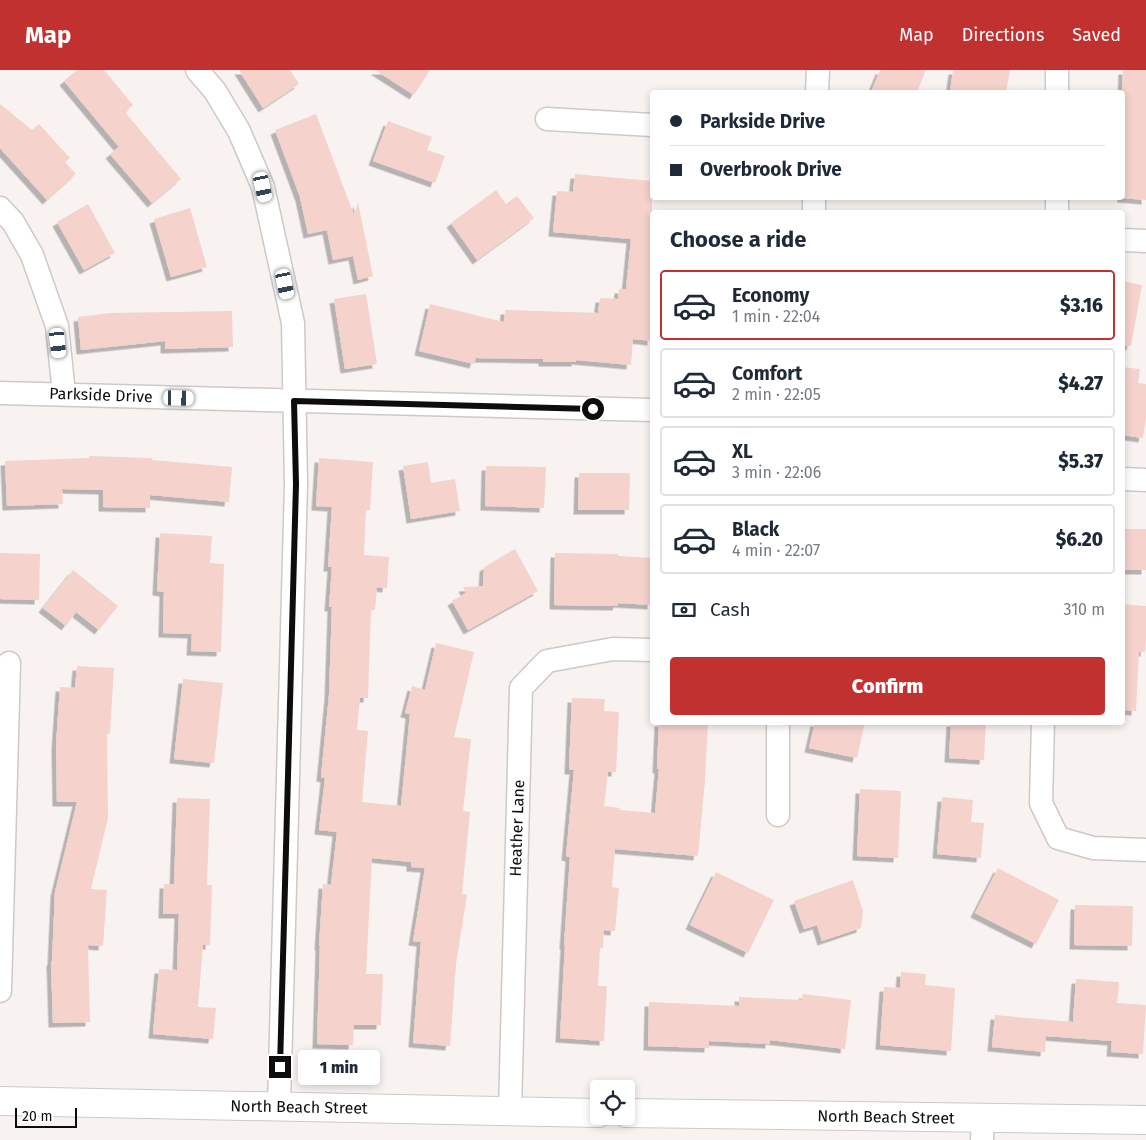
<!DOCTYPE html>
<meta charset="utf-8">
<style>
body{margin:0;font-family:"Fira Sans",sans-serif;background:#f6f6f7;color:#1f2937;height:100vh;display:flex;flex-direction:column;font-size:19px;white-space:nowrap}
*{box-sizing:border-box;margin:0}
p{font-size:16px;color:#747a83}
.icon{flex:none;width:28px;height:28px;fill:none;stroke:currentColor;stroke-width:2;stroke-linecap:round;stroke-linejoin:round}
.map{position:relative;flex:1;overflow:hidden}
.details{position:absolute;left:650px;top:140px;width:475px;height:515px;display:flex;flex-direction:column;background:#fff;border-radius:5px;box-shadow:0 2px 8px #0003}
.details>*{flex:none}
.guide{position:absolute;left:650px;top:20px;width:475px;height:110px;border-radius:5px;box-shadow:0 2px 8px #0003;display:grid;align-content:center;height:110px;padding:0 20px;background:#fff}
.buttons{position:absolute;left:590px;top:1010px;display:grid;gap:10px}
.buttons a{display:grid;place-items:center;width:45px;height:45px;border-radius:5px;background:#fff;box-shadow:0 2px 8px #0003;font-size:25px}
.scale{position:absolute;left:15px;bottom:12px;width:62px;box-sizing:border-box;padding-left:5px;border:2px solid #0e0d0c;border-top:0;font-size:14px;line-height:18px;white-space:nowrap;color:#0e0d0c;-webkit-text-stroke:4px #fff;paint-order:stroke}
.end{position:absolute;width:22px;height:22px;margin:-11px;border:6px solid #0e0d0c;background:#fff;box-shadow:0 0 0 2px #fff}
.from{border-radius:50%}
.bubble{position:absolute;height:35px;border-radius:5px;background:#fff;box-shadow:0 2px 8px #0003;font-size:16px;font-weight:800;line-height:35px;text-align:center}
.car{position:absolute;width:15px;height:30px;margin:-15px -8px;border-radius:6px;box-shadow:0 0 4px 1px #0007;background:linear-gradient(#fff 24%,#345 0 40%,#fff 0 76%,#345 0 86%,#fff 0)}
.guide b{display:flex;align-items:center;gap:18px;height:48px;font-size:19px}
.guide b+b{border-top:1px solid #e0e1e3}
.guide i{width:12px;height:12px;background:#1f2937}
ul{padding:0;list-style:none}
li{display:flex;align-items:center;gap:15px;height:70px;margin:0 10px 8px;padding:0 10px;border:2px solid #e0e1e3;border-radius:5px}
li div{flex:1}
li b{display:block;font-size:19px}
li em{font-style:normal;font-weight:800}
li.active{border-color:#c0312f}
li>.icon{width:45px;height:45px;stroke-width:1.5}
h2{padding:0 20px;font-size:22px;line-height:60px}
.pay{display:flex;align-items:center;gap:12px;height:55px;padding:0 20px;font-size:19px}
.pay p{margin-inline-start:auto}
.cta{display:flex;gap:10px;margin-top:auto;padding:10px 20px}
.cta a{flex:1;height:58px;border-radius:5px;background:#c0312f;color:#fff;font-size:20px;font-weight:800;line-height:58px;text-align:center}
header{display:flex;align-items:center;gap:30px;box-sizing:border-box;height:70px;padding:0 25px;background:#c0312f;color:#fff}
header strong{font-size:24px}
nav{display:flex;gap:28px;margin-inline-start:auto;font-size:18px}
.map>svg:first-child{display:block}
.building{fill:#f5d2cc;filter:url(#shadow)}
.lines{fill:none;stroke-linecap:round;stroke-linejoin:round}
.minor-casing{stroke:#cec9c7;stroke-width:25}
.tertiary-casing{stroke:#cec9c7;stroke-width:30}
.minor{stroke:#fff;stroke-width:22}
.tertiary{stroke:#fff;stroke-width:28}
.route{stroke:#0e0d0c;stroke-width:6}
.labels{text-anchor:middle;dominant-baseline:central;stroke-width:4;stroke-linejoin:round;paint-order:stroke}
.street-label{font-size:16px;fill:#0e0d0c;stroke:#fff}
</style>
<header>
<strong>Map</strong>
<nav><a>Map</a><a>Directions</a><a>Saved</a></nav>
</header>
<div class="map">
<svg width="1146" height="1070" viewBox="0 0 1146 1070">
<defs>
<filter id="shadow"><feDropShadow dx="-4.5" dy="4.5" stdDeviation="0" flood-color="#0004"/></filter>
</defs>
<rect width="100%" height="100%" fill="#f8f3f1"/>
<g class="building">
<polygon points="77,0 104,0 133,35 125,42 181,109 152,133 110,84 119,77 64,11"/>
<polygon points="239,0 290,0 299,14 263,38"/>
<polygon points="375,0 430,0 414,25"/>
<polygon points="880,0 926,0 917,22 871,22"/>
<polygon points="953,0 1010,0 1006,22 950,22"/>
<polygon points="1123,0 1146,0 1146,130 1122,128 1122,22"/>
<polygon points="0,34 32,60 39,54 70,88 65,92 76,104 47,130 0,78"/>
<polygon points="316,44 354,145 358,132 373,206 358,210 353,186 333,190 327,160 308,164 300,127 275,60"/>
<polygon points="388,51 432,67 427,80 445,86 435,113 373,91"/>
<polygon points="575,104 652,111 652,220 651,237 652,237 652,271 633,269 631,295 576,290 576,292 543,292 543,289 476,288 474,294 419,281 430,234 504,252 505,240 598,243 600,228 618,229 619,219 626,219 631,169 553,162 557,121 573,122"/>
<polygon points="496,120 506,134 517,126 534,148 477,190 451,153"/>
<polygon points="88,134 115,183 84,200 57,152"/>
<polygon points="190,138 207,197 171,207 154,149"/>
<polygon points="1122,211 1142,215 1131,276 1122,275"/>
<polygon points="366,224 377,294 345,299 334,229"/>
<polygon points="232,241 233,277 165,279 165,271 81,280 78,247 110,243"/>
<polygon points="1122,297 1140,299 1138,313 1146,314 1146,347 1143,368 1122,365"/>
<polygon points="89,386 152,388 152,390 232,397 229,432 150,425 150,438 103,437 103,420 62,419 63,434 7,436 5,391 89,388"/>
<polygon points="319,388 373,392 370,440 366,440 364,485 389,487 387,518 377,517 375,540 371,540 368,628 360,628 357,660 368,661 362,732 401,736 410,644 405,643 412,616 425,620 436,573 474,582 454,667 471,669 463,741 470,742 462,824 467,825 456,894 450,976 413,973 421,872 413,871 425,798 411,797 411,792 372,788 366,904 383,904 381,955 354,955 353,975 317,974 320,876 319,876 323,814 331,815 337,762 319,760 325,708 321,707 329,625 332,537 329,537 332,497 328,497 332,437 316,436"/>
<polygon points="428,392 431,413 455,409 460,441 411,449 403,396"/>
<polygon points="486,396 546,397 544,438 485,436"/>
<polygon points="579,403 630,403 629,440 578,440"/>
<rect x="1122" y="459" width="24" height="41"/>
<polygon points="160,463 212,466 210,493 224,494 221,582 191,581 192,564 163,563 164,522 157,521"/>
<polygon points="515,479 538,521 468,560 452,531 466,523 463,517 483,516 484,497"/>
<polygon points="0,483 40,484 39,530 0,529"/>
<polygon points="555,483 618,484 618,486 652,488 652,535 618,533 617,536 554,535"/>
<polygon points="73,500 118,536 99,560 76,542 66,556 43,538"/>
<polygon points="1122,534 1146,536 1146,568 1145,582 1139,582 1136,641 1122,640"/>
<polygon points="77,596 114,598 110,664 107,664 108,748 91,819 107,820 103,876 88,875 90,952 53,953 51,891 52,891 55,822 77,732 57,732 56,675 60,617 75,618"/>
<polygon points="183,609 223,613 214,693 174,689"/>
<polygon points="572,628 605,629 604,641 619,642 616,702 608,702 604,736 620,738 619,740 655,743 659,699 657,699 659,652 708,652 705,711 698,786 615,779 612,817 619,818 615,861 604,860 603,878 600,878 598,916 607,916 604,971 560,968 565,875 564,875 570,787 566,786 574,700 569,700"/>
<polygon points="815,652 865,652 857,688 809,678"/>
<polygon points="951,652 986,652 984,690 949,688"/>
<polygon points="860,719 901,721 898,788 857,786"/>
<polygon points="942,727 973,730 971,752 984,753 981,788 937,784"/>
<polygon points="177,728 210,729 207,815 212,815 210,875 203,875 198,937 216,938 213,969 153,964 159,899 177,900 179,844 163,844 164,814 174,814"/>
<polygon points="998,798 1059,830 1036,874 975,843"/>
<polygon points="716,802 774,830 748,883 690,855"/>
<polygon points="853,810 863,841 861,858 822,871 817,855 804,859 794,831"/>
<polygon points="1075,835 1133,836 1132,876 1074,875"/>
<polygon points="901,902 926,904 925,915 955,918 951,981 880,975 884,917 900,918"/>
<polygon points="1076,909 1119,912 1117,933 1146,935 1143,984 1111,982 1112,971 1046,966 1045,982 992,977 995,945 1073,952"/>
<polygon points="803,924 851,930 845,979 770,970 770,974 709,971 709,978 648,976 649,932 739,936 739,927 802,930"/>
</g>
<g class="lines">
<defs>
<g id="minor">
<polyline points="197,0 215,21 239,61 263,117 293,253 296,414 279,1036"/>
<polyline points="817,22 818,0"/>
<polyline points="1057,22 1057,0"/>
<polyline points="547,49 652,55"/>
<polyline points="0,138 13,152 32,185 57,256 64,324"/>
<polyline points="814,142 814,128"/>
<polyline points="1057,142 1057,128"/>
<polyline points="1122,170 1146,171"/>
<polyline points="0,323 652,340"/>
<polyline points="1122,409 1146,410"/>
<polyline points="778,652 778,745"/>
<polyline points="1043,652 1041,733 1058,768 1093,778 1146,780"/>
<polyline points="0,921 9,593"/>
<polyline points="510,1041 521,618 547,591 613,579 652,580"/>
<polyline points="982,1070 983,1049"/>
</g>
<g id="tertiary">
<polyline points="0,1031 599,1043"/>
<polyline points="626,1043 1146,1050"/>
</g>
</defs>
<use href="#minor" class="minor-casing"/>
<use href="#tertiary" class="tertiary-casing"/>
<use href="#minor" class="minor"/>
<use href="#tertiary" class="tertiary"/>
</g>
<g class="lines">
<polyline class="route" points="280,997 296,414 294,331 593,339"/>
</g>
<g class="labels">
<g class="street-label">
<text transform="translate(101 325) rotate(2)">Parkside Drive</text>
<text transform="translate(517 758) rotate(-88)">Heather Lane</text>
<text transform="translate(299 1037) rotate(1)">North Beach Street</text>
<text transform="translate(886 1047) rotate(1)">North Beach Street</text>
</g>
</g>
</svg>
<div class="buttons">
<a><svg class="icon" aria-label="locate" viewBox="0 0 24 24"><circle cx="12" cy="12" r="6"/><path d="M12 2v4M12 18v4M2 12h4M18 12h4"/></svg></a>
</div>
<div class="scale">20 m</div>
<i class="end from" style="left:593px;top:339px"></i>
<i class="end" style="left:280px;top:997px"></i>
<div class="bubble" style="left:298px;top:980px;width:82px">1 min</div>
<i class="car" style="left:263px;top:117px;rotate:168deg"></i>
<i class="car" style="left:285px;top:214px;rotate:168deg"></i>
<i class="car" style="left:58px;top:273px;rotate:174deg"></i>
<i class="car" style="left:179px;top:328px;rotate:91deg"></i>
<div class="guide">
<b><i class="from"></i>Parkside Drive</b>
<b><i></i>Overbrook Drive</b>
</div>
<section class="details">
<h2>Choose a ride</h2>
<ul>
<li class="active"><svg class="icon" aria-label="car" viewBox="0 0 24 24"><path d="M5 17H2v-5l4-1 3-4h7l3 4 3 1v5h-3M9 17h6M6 11h13"/><circle cx="7" cy="17" r="2"/><circle cx="17" cy="17" r="2"/></svg><div><b>Economy</b><p>1 min · 22:04</p></div><em>$3.16</em></li>
<li><svg class="icon" aria-label="car" viewBox="0 0 24 24"><path d="M5 17H2v-5l4-1 3-4h7l3 4 3 1v5h-3M9 17h6M6 11h13"/><circle cx="7" cy="17" r="2"/><circle cx="17" cy="17" r="2"/></svg><div><b>Comfort</b><p>2 min · 22:05</p></div><em>$4.27</em></li>
<li><svg class="icon" aria-label="car" viewBox="0 0 24 24"><path d="M5 17H2v-5l4-1 3-4h7l3 4 3 1v5h-3M9 17h6M6 11h13"/><circle cx="7" cy="17" r="2"/><circle cx="17" cy="17" r="2"/></svg><div><b>XL</b><p>3 min · 22:06</p></div><em>$5.37</em></li>
<li><svg class="icon" aria-label="car" viewBox="0 0 24 24"><path d="M5 17H2v-5l4-1 3-4h7l3 4 3 1v5h-3M9 17h6M6 11h13"/><circle cx="7" cy="17" r="2"/><circle cx="17" cy="17" r="2"/></svg><div><b>Black</b><p>4 min · 22:07</p></div><em>$6.20</em></li>
</ul>
<div class="pay"><svg class="icon" aria-label="cash" viewBox="0 0 24 24"><path d="M3 7h18v10H3z"/><circle cx="12" cy="12" r="2"/></svg>Cash<p>310 m</p></div>
<div class="cta"><a>Confirm</a></div>
</section>
</div>
